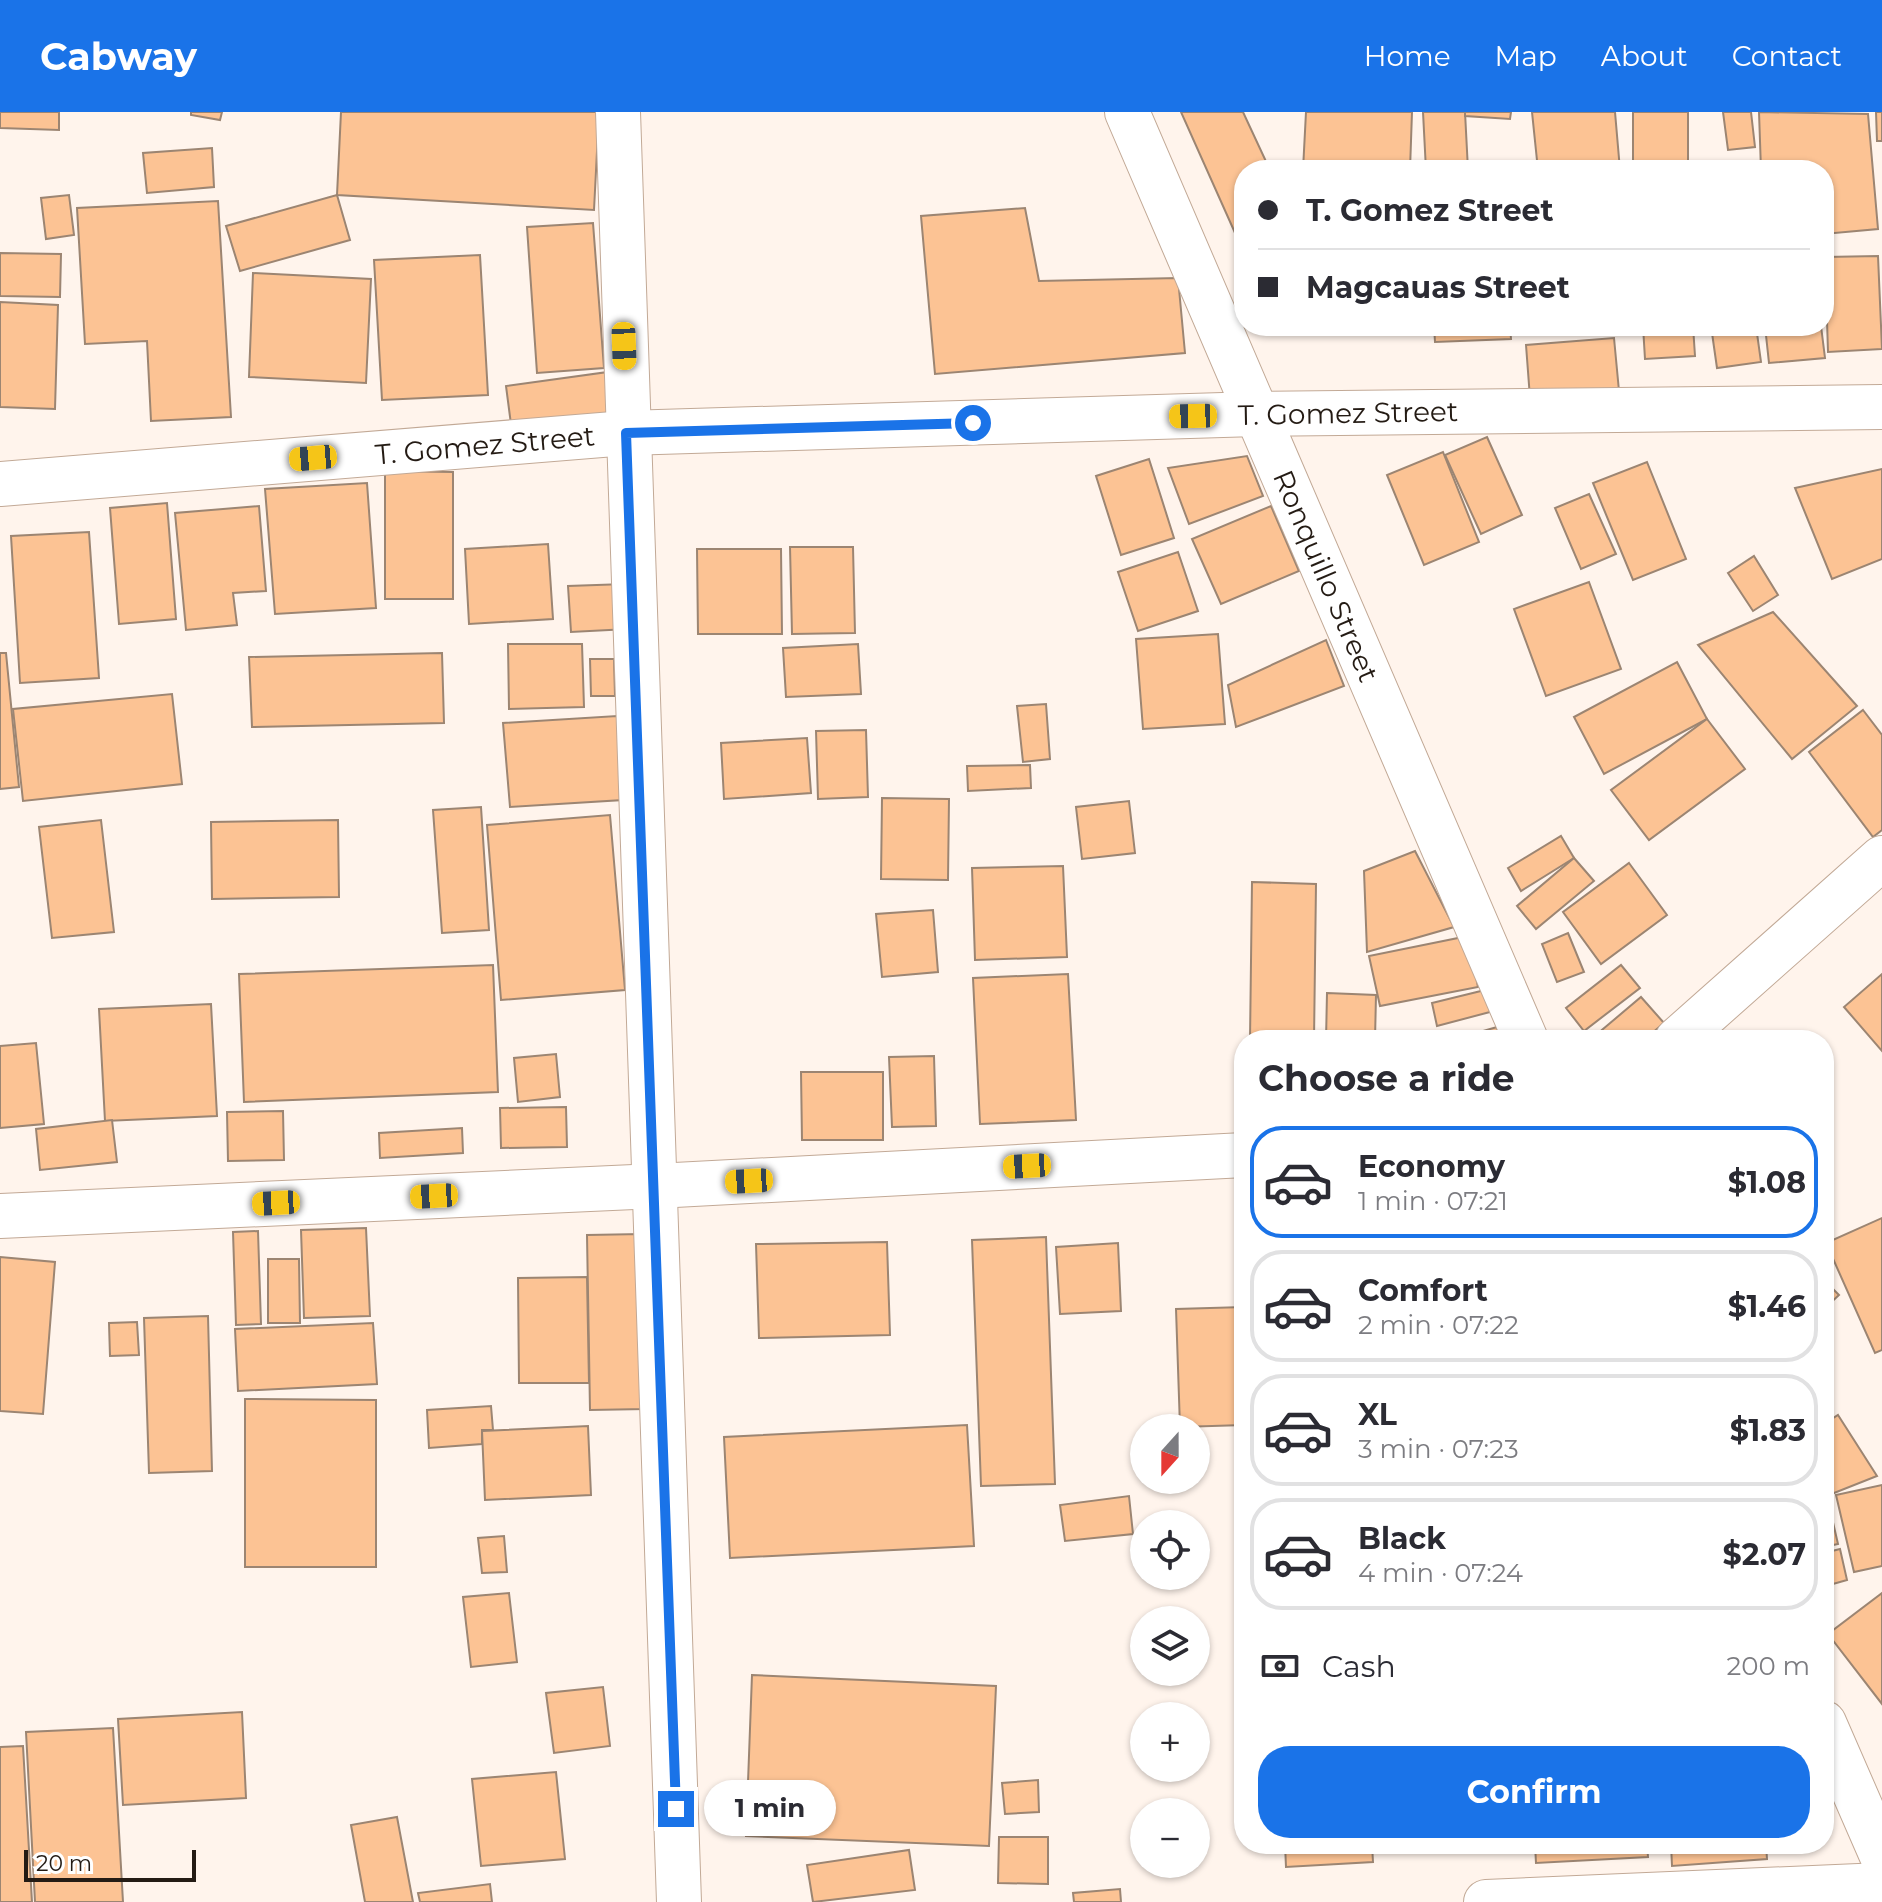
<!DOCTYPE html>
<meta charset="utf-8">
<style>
body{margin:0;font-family:Montserrat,sans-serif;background:#f7f7f7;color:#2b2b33;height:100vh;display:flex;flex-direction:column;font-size:30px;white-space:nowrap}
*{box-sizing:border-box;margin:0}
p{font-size:26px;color:#7c7c81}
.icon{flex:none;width:44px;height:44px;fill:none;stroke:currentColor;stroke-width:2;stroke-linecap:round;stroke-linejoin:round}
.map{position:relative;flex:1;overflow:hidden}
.drawer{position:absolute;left:1234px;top:918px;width:600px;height:824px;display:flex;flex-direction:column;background:#fff;border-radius:32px;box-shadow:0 2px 6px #0004}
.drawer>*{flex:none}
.hud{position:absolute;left:1234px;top:48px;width:600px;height:176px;border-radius:32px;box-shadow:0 2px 6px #0004;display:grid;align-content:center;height:176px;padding:0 24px;background:#fff}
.needle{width:52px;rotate:201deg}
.fabs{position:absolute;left:1130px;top:1302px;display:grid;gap:16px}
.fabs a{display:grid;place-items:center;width:80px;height:80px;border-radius:50%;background:#fff;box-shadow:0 2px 6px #0004;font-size:40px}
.scale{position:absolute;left:24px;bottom:20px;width:172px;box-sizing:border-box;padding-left:8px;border:4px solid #241b14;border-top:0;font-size:22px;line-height:28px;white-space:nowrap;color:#241b14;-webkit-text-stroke:6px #fff;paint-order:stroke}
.end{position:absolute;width:36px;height:36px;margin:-18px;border:10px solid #1a73e8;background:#fff;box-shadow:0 0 0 4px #fff}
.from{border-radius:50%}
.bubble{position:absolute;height:56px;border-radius:28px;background:#fff;box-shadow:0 2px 6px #0004;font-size:26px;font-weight:700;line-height:56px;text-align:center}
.car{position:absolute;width:24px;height:48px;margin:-24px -12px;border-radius:10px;box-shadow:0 0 6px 2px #0007;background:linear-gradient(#f5c518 24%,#345 0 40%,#f5c518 0 76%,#345 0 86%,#f5c518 0)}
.hud b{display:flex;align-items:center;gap:28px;height:76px;font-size:30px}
.hud b+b{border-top:2px solid #e1e1e2}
.hud i{width:20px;height:20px;background:#2b2b33}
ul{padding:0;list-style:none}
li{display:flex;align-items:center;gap:24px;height:112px;margin:0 16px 12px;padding:0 8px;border:4px solid #e1e1e2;border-radius:32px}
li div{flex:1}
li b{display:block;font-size:30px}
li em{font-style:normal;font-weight:700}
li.selected{border-color:#1a73e8}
li>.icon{width:72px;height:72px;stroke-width:1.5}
h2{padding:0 24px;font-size:36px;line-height:96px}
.pay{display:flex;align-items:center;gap:20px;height:88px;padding:0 24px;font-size:30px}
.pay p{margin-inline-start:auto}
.primary-button{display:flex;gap:16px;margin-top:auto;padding:16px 24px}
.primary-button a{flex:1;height:92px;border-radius:32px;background:#1a73e8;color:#fff;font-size:32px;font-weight:700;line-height:92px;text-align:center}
header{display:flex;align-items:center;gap:48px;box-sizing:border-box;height:112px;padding:0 40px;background:#1a73e8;color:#fff}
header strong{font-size:38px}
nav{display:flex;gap:44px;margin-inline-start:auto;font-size:28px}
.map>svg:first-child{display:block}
.building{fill:#fcc394;stroke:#9c8572;stroke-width:2}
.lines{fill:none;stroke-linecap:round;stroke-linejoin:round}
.minor-casing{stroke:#c2a996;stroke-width:46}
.minor{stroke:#fff;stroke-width:44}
.route{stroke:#1a73e8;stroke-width:10}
.labels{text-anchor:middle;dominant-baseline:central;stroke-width:6;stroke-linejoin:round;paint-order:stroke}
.street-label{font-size:28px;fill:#241b14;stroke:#fff}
</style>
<header>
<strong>Cabway</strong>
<nav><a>Home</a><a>Map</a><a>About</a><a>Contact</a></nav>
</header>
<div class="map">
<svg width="1882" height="1790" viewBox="0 0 1882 1790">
<rect width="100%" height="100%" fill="#fff4ec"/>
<g class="building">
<polygon points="0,0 59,0 59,18 0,16"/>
<polygon points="191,0 222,0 220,8 191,3"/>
<polygon points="341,0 599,0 594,98 337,83"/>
<polygon points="1181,0 1243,0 1270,58 1244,58 1244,141"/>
<polygon points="1306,0 1412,0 1410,58 1303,58"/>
<polygon points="1423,0 1465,0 1468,58 1426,58"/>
<polygon points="1465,0 1511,0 1510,7 1465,4"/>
<polygon points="1532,0 1615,0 1620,58 1538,58"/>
<rect x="1633" y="0" width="55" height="56"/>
<polygon points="1723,0 1751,0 1755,35 1728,38"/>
<polygon points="1759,0 1868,2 1878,117 1824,122 1824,58 1761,58"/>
<polygon points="1876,0 1882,0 1882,29 1877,29"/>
<polygon points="212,36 214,75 147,81 143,41"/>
<polygon points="69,83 74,123 46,127 41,86"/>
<polygon points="337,83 350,128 240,159 226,114"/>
<polygon points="218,89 231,305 151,309 147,229 85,232 77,96"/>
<polygon points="1025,96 1039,169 1178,166 1185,241 935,262 921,104"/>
<polygon points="593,111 604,256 537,261 527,115"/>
<polygon points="0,141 61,142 60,185 0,184"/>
<polygon points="480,143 488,283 382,288 374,148"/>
<polygon points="1878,144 1882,237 1828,240 1825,145"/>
<polygon points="253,161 371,167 366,271 249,265"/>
<polygon points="0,190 58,193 55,297 0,295"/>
<polygon points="1434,214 1510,214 1511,227 1435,230"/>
<polygon points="1533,214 1597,214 1598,217 1533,220"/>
<polygon points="1643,214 1693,214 1695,244 1645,247"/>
<polygon points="1711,214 1756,214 1761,250 1717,256"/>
<polygon points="1765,214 1821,214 1825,246 1769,251"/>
<polygon points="1614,226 1619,279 1530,286 1526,233"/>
<polygon points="608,260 614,306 512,320 506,274"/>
<polygon points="1487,325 1522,403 1481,422 1445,343"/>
<polygon points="1443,340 1479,430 1424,453 1387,363"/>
<polygon points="1247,344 1263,384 1189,412 1168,356"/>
<polygon points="1149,347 1174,426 1121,443 1096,364"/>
<polygon points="1647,350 1686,447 1633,468 1593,371"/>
<polygon points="1882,357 1882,447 1832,467 1795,376"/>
<polygon points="385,359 453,360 453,487 385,487"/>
<polygon points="367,371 376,496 275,502 265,377"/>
<polygon points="1589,382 1616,442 1581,457 1555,396"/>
<polygon points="167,391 176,507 119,512 110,396"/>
<polygon points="259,394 266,479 233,481 237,513 186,518 175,401"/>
<polygon points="1271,394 1299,459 1221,492 1192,427"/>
<polygon points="89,420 99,566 20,571 11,424"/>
<polygon points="548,432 553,507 469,512 465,437"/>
<polygon points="790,435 853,435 855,521 792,522"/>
<polygon points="697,437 781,437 782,522 698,522"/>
<polygon points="1178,440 1198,499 1138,519 1118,460"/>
<polygon points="1754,444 1778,483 1753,499 1728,461"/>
<polygon points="1589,470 1621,557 1546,584 1514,497"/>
<polygon points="625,472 628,517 571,520 568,474"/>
<polygon points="1773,500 1857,594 1792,647 1698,533"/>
<polygon points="1218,522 1225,612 1143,617 1136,527"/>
<polygon points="1326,528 1344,574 1236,615 1228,573"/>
<polygon points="508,532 582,532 584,595 509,597"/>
<polygon points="858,532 861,582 786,585 783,536"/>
<polygon points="0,541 6,541 19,675 0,677"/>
<polygon points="442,541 444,611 252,615 249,545"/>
<polygon points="590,547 614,547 615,584 591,584"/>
<polygon points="1677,550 1707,607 1604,662 1574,605"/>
<polygon points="172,582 182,672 23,689 13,597"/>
<polygon points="1046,592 1050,647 1023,650 1017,594"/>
<polygon points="1863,598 1882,623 1882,718 1873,725 1809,640"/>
<polygon points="617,604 623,688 510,695 503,611"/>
<polygon points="1707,607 1745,657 1649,728 1611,678"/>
<polygon points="866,618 868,685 818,687 816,619"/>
<polygon points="807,626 811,681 724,687 721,631"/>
<polygon points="1030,653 1031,676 968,679 967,654"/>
<polygon points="882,686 949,687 948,768 881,767"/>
<polygon points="1129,689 1135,741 1082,747 1076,695"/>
<polygon points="481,695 489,818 442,821 433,698"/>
<polygon points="610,703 625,878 501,888 487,713"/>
<polygon points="101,708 114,820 52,826 39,715"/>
<polygon points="338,708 339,785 212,787 211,710"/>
<polygon points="1561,724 1574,746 1521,779 1508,756"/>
<polygon points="1415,739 1454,815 1367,840 1364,759"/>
<polygon points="1574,746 1594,769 1536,817 1517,794"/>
<polygon points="1629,751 1667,803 1601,852 1563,800"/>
<polygon points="1063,754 1067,845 975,848 972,756"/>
<polygon points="1252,770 1316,772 1314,928 1250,928"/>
<polygon points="933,798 938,860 882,865 876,802"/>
<polygon points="1568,821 1584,860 1557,870 1542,832"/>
<polygon points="1468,824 1478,875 1380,894 1369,844"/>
<polygon points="493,853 498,980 244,990 239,862"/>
<polygon points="1621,853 1640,876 1584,919 1566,896"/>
<polygon points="1068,862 1076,1008 980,1012 973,866"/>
<polygon points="1882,862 1882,939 1844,895"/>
<polygon points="1485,878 1490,900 1437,914 1432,891"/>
<polygon points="1327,881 1376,883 1375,928 1326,928"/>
<polygon points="1641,885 1664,911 1644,928 1590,928"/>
<polygon points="211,892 217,1004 105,1009 99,897"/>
<polygon points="1497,915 1501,928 1452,928"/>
<polygon points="36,931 44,1012 0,1016 0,934"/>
<polygon points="556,942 560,985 518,990 514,946"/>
<polygon points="934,944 936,1014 892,1015 889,945"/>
<polygon points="801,960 883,960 883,1028 802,1028"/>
<polygon points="566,995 567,1035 501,1036 500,996"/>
<polygon points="283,999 284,1048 228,1049 227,1000"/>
<polygon points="112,1008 117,1050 40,1058 36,1017"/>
<polygon points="462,1016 463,1041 380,1046 379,1021"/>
<polygon points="1882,1106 1882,1238 1875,1241 1826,1131"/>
<polygon points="366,1116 370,1204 304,1206 301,1118"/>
<polygon points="258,1119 261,1212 236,1213 233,1120"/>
<polygon points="642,1122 646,1297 590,1298 587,1123"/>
<polygon points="1046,1125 1055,1372 981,1374 972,1128"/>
<polygon points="887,1130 890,1223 759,1226 756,1132"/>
<polygon points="1118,1131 1121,1199 1060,1202 1056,1135"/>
<polygon points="0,1145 55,1150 43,1302 0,1299"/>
<polygon points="268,1147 299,1147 300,1211 268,1211"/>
<polygon points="587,1165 589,1271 519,1271 518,1166"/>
<polygon points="1824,1168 1839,1183 1824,1197"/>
<polygon points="1244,1195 1244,1313 1180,1315 1176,1197"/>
<polygon points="208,1204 212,1359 149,1361 144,1206"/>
<polygon points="137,1210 139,1243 110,1244 109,1211"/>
<polygon points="373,1211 377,1272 238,1279 235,1217"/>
<polygon points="245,1287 376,1288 376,1455 245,1455"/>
<polygon points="491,1294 493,1318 482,1318 482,1332 429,1336 427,1298"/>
<polygon points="1838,1303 1877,1364 1824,1385 1824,1312"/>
<polygon points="967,1313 974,1434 730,1446 724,1325"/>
<polygon points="588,1314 591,1383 485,1388 482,1319"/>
<polygon points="1882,1373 1882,1454 1854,1460 1836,1383"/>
<polygon points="1129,1384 1133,1422 1065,1429 1060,1393"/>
<polygon points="1829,1393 1838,1432 1824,1435 1824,1395"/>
<polygon points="504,1424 507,1460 482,1461 478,1426"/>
<polygon points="1840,1437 1847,1468 1826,1474 1824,1441"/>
<polygon points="509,1481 517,1550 471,1555 463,1485"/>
<polygon points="1882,1481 1882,1592 1828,1522"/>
<polygon points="752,1563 996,1574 989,1734 746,1724"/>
<polygon points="603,1575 610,1634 554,1641 546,1581"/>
<polygon points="242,1600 246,1686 123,1693 118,1607"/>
<polygon points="113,1616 123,1790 35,1790 26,1620"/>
<polygon points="23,1634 32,1790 0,1790 0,1635"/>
<polygon points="556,1660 565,1747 481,1754 472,1667"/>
<polygon points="1038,1668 1039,1700 1005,1702 1002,1671"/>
<polygon points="397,1705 413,1790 365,1790 351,1713"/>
<polygon points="999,1725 1048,1725 1048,1772 998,1771"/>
<polygon points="1285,1732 1372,1732 1373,1750 1286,1755"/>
<polygon points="1535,1732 1647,1732 1648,1745 1536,1751"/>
<polygon points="1671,1732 1766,1732 1767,1747 1672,1754"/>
<polygon points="909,1738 915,1778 813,1790 807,1753"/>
<polygon points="490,1772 492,1790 420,1790 418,1781"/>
<polygon points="1120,1777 1121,1790 1074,1790 1073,1781"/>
</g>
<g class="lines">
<defs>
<g id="minor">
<polyline points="618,0 679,1790"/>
<polyline points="1127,0 1526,928"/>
<polyline points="0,372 626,321 1256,302 1882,295"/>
<polyline points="1677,928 1882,746"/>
<polyline points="0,1104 656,1074 1244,1043"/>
<polyline points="1824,1611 1882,1744"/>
<polyline points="1486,1790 1882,1773"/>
</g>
</defs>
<use href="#minor" class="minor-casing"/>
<use href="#minor" class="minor"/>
</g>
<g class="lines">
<polyline class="route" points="676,1697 626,321 973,311"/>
</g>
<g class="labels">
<g class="street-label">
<text transform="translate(1348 301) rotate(-1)">T. Gomez Street</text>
<text transform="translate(485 333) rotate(-5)">T. Gomez Street</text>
<text transform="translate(1326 464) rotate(67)">Ronquillo Street</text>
</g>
</g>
</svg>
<div class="fabs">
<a><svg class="needle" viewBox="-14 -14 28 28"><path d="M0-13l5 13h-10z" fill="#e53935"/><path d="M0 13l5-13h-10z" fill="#7c7c81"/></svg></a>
<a><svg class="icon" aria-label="locate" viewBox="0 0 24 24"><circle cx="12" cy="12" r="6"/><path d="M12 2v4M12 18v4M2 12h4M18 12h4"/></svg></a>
<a><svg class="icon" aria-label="layers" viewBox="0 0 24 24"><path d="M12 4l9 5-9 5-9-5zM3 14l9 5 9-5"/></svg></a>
<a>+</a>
<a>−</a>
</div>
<div class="scale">20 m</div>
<i class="end from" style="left:973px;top:311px"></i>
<i class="end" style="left:676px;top:1697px"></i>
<div class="bubble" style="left:704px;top:1668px;width:132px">1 min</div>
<i class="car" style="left:624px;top:234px;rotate:178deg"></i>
<i class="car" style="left:1193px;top:304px;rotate:269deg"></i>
<i class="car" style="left:313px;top:346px;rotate:265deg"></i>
<i class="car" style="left:1027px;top:1054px;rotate:267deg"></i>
<i class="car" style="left:749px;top:1069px;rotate:267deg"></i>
<i class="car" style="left:434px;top:1084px;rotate:267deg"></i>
<i class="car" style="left:276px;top:1091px;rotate:267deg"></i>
<div class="hud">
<b><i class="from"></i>T. Gomez Street</b>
<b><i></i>Magcauas Street</b>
</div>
<section class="drawer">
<h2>Choose a ride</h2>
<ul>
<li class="selected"><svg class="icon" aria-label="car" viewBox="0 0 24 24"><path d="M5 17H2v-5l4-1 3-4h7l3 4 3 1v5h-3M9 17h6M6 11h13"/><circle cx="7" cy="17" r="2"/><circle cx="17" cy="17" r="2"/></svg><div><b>Economy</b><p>1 min · 07:21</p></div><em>$1.08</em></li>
<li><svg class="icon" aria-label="car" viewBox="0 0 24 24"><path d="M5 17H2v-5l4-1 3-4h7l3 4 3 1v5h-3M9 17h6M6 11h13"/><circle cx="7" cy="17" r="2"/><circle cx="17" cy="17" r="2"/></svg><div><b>Comfort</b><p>2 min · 07:22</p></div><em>$1.46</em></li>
<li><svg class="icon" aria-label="car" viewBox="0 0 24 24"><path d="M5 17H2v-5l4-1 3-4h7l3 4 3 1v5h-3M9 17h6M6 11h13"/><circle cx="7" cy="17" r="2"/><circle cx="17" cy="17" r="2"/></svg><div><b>XL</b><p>3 min · 07:23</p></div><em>$1.83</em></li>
<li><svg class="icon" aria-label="car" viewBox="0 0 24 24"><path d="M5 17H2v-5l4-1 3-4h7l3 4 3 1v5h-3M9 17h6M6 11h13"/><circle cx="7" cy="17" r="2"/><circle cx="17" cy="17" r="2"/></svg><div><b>Black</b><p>4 min · 07:24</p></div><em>$2.07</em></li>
</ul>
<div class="pay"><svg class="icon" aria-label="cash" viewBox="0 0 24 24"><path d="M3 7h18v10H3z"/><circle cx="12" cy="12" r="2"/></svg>Cash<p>200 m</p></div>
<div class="primary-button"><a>Confirm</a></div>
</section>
</div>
